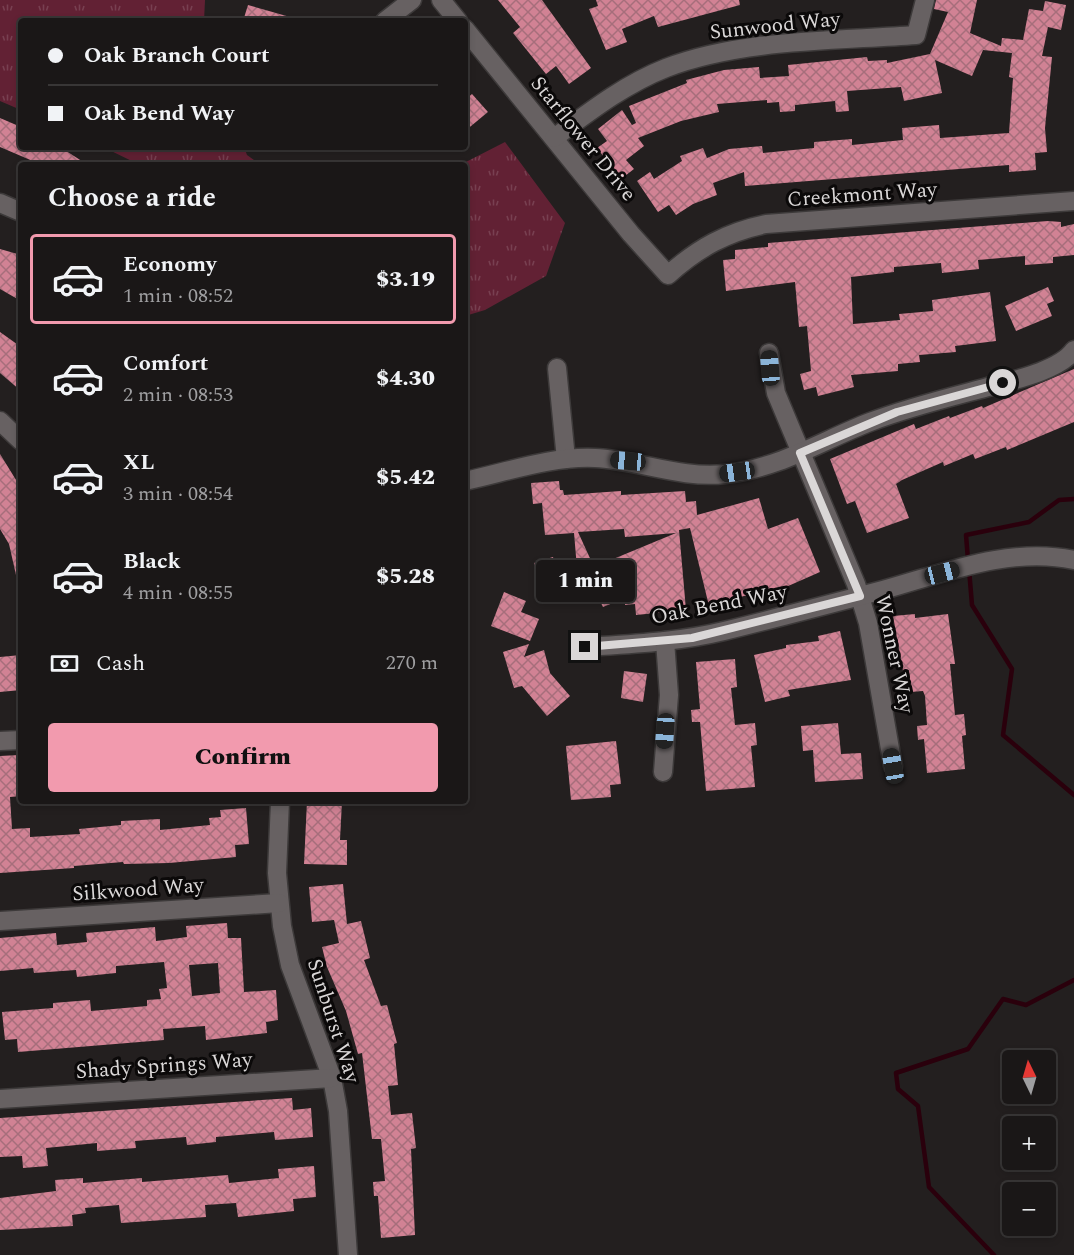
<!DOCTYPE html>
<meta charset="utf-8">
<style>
body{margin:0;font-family:Spectral,serif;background:#232020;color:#f1f3f6;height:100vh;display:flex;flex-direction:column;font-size:22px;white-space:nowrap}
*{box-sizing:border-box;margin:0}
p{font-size:20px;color:#9f9fa1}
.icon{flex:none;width:33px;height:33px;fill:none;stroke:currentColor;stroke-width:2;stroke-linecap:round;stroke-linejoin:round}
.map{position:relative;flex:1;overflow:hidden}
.sheet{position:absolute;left:18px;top:162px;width:450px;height:642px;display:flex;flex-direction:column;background:#1a1717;border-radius:6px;box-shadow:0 3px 9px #0003,0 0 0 2px #383636}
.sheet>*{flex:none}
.top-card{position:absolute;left:18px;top:18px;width:450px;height:132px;border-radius:6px;box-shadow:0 3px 9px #0003,0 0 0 2px #383636;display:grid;align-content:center;height:132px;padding:0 30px;background:#1a1717}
.needle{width:39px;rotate:355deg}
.fabs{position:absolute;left:1002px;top:1050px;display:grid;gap:12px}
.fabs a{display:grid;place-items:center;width:54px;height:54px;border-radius:6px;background:#1a1717;box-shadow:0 3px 9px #0003,0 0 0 2px #383636;font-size:30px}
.end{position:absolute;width:27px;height:27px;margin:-14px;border:8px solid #dad7d7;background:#111;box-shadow:0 0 0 3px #111}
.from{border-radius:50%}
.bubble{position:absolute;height:42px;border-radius:6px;background:#1a1717;box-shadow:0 3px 9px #0003,0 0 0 2px #383636;font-size:20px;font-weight:800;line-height:42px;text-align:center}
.car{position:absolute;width:18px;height:36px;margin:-18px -9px;border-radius:8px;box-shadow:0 0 4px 2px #0007;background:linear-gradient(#222 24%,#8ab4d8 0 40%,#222 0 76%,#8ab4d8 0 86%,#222 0)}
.top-card b{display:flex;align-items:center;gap:21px;height:57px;font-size:22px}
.top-card b+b{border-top:2px solid #383636}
.top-card i{width:15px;height:15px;background:#f1f3f6}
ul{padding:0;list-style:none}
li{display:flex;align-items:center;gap:18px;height:90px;margin:0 12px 9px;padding:0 18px;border:3px solid transparent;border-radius:6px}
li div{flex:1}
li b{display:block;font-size:22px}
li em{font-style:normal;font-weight:800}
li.active{border-color:#f29aae}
li>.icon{width:54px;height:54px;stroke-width:1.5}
h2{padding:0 30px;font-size:27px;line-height:72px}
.pay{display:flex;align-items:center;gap:15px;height:66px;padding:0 30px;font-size:22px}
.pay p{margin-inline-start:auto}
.button{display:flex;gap:12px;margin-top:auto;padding:12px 30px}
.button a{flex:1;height:69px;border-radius:6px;background:#f29aae;color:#111;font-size:24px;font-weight:800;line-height:69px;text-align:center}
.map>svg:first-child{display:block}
.grass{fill:url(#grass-tufts)}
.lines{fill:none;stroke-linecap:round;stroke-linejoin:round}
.stream{stroke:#2a000c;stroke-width:4.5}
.building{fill:url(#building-cross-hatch);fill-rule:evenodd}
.street-casing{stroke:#3d3a3a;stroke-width:21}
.street{stroke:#676162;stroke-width:18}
.route{stroke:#dad7d7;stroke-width:8}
.labels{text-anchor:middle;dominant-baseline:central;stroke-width:6;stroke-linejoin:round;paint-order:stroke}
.street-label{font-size:21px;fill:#dad7d7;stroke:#0b0909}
</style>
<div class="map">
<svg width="1074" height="1255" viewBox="0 0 1074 1255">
<defs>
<pattern id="grass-tufts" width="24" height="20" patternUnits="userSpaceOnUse" patternTransform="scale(1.5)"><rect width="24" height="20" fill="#622134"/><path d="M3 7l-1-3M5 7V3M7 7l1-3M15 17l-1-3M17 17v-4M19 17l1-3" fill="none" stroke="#784051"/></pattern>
<pattern id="building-cross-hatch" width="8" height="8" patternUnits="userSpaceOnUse" patternTransform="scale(1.5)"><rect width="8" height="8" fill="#d18294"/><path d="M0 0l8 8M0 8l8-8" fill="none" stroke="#a66e7b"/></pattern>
</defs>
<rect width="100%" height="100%" fill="#231f1f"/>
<g class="grass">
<polygon points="0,0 205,0 204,21 21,21 21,110 0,101"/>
<polygon points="505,142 565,223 546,276 485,310 465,316 465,165 460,165"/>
<polygon points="103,147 244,147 247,155 261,165 140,165"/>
</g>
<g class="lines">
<g class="stream">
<polyline points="968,560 966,535 1029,522 1059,500 1074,499"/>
<polyline points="969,569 972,605 1012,669 1003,735 1074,795"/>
<polyline points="994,1255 929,1187 918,1106 898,1089 896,1073 968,1049 1003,999 1026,1005 1074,980"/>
</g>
</g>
<g class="building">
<polygon points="498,0 542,0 591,68 569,84 556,66 546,74 513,33 520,27"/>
<polygon points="596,0 739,0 740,5 658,27 654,16 622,29 627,42 606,50 589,9 598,6"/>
<polygon points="936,0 977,0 970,33 1001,46 1002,38 1023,40 1029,9 1043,11 1045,1 1066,5 1061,30 1048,27 1042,56 1052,57 1045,128 1047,152 1035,153 1036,170 1009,172 1009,165 745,186 744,172 713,183 717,195 693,204 676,215 669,205 658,212 637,181 650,172 654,179 682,161 680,156 703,148 707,158 729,149 762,146 763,153 814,148 814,142 852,139 852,145 903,140 902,128 939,125 940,138 1009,133 1013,78 1009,77 1012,53 983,50 972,76 935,60 942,93 904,101 901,87 847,91 849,111 836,112 835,101 795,105 795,111 780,112 779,102 767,103 767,100 717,104 719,112 681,121 638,138 644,146 626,160 634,169 621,179 597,148 607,141 598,129 622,110 632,125 636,123 629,106 687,83 686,80 724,70 759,67 760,78 789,76 788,65 867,57 868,61 887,60 887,63 930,54 948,12 934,9"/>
<polygon points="248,5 290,17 290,21 243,21"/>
<polygon points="472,94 488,112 465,131 465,100"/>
<polygon points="0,118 21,127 21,147 60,147 88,165 42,165 0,147"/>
<polygon points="1048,221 1061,222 1061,227 1074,224 1074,255 1053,257 1053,263 1025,265 1025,256 978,260 979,269 942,273 941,263 894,267 894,272 851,277 853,324 900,320 899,314 933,311 932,300 990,292 996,341 955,346 956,352 919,355 920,362 898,364 898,371 851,375 854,387 818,396 816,387 804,390 800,374 811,371 807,326 799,327 795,282 726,291 723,260 735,259 735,250 768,247 768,243"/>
<polygon points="0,249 21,255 21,301 0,289"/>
<polygon points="1048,287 1054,301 1047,304 1052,316 1016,331 1005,306"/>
<polygon points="0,332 21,347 21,391 0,373"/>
<polygon points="1074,369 1074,422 1007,450 1006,447 975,459 973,454 944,466 943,462 902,480 896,484 909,518 867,533 855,501 847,504 830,459 914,424 916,429 949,416 950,418 982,406 983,408"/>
<polygon points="0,454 21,488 21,575 16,575 9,544 0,529"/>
<path d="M 559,481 L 560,490 L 563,490 L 564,495 L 621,491 L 621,495 L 685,491 L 686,502 L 696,501 L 697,515 L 759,498 L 768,529 L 798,518 L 820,572 L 770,594 L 768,589 L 709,606 L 690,528 L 679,530 L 686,610 L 636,615 L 635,604 L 625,605 L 625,598 L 603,607 L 599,599 L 580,604 L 574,533 L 545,535 L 542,503 L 533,504 L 531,483 ZM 624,529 L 625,537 L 676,533 L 594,567 L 578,532 Z"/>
<polygon points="553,557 557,572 551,589 542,592 534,563"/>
<polygon points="504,592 526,601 521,612 539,619 530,641 491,626"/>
<polygon points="915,614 915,618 948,614 955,664 950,664 955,715 964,714 966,735 962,736 965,769 927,773 924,739 918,740 917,726 927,725 925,696 923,691 911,692 909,670 903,671 893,616"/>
<polygon points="840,631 851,680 788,690 790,696 765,702 754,655 786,648 786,645 819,641 818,636"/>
<polygon points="529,644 524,657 544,650 550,673 570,696 547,716 522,686 514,688 503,652"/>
<polygon points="21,655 21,690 0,692 0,657"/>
<polygon points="735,659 737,687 731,688 735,725 755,723 757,745 751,746 755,787 706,791 700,722 692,722 691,710 700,709 696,662"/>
<polygon points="624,671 647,674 643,702 621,698"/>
<polygon points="838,723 841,754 861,753 863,779 815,782 813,750 803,751 801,726"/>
<polygon points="616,741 621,784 610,785 611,797 571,800 566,746"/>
<polygon points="19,755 21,796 10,797 12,829 30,828 30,837 80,834 79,829 121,825 121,821 160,819 160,830 210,825 209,818 221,817 220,810 246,808 249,844 235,845 236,857 169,863 124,864 123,862 74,866 74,868 0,873 0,756"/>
<polygon points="307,801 342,801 340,840 347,840 347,865 304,864"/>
<polygon points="343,884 347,924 361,921 370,958 364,960 381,1006 387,1005 397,1043 394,1044 398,1085 388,1086 391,1115 412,1113 416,1148 411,1149 415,1235 381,1238 378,1196 374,1196 373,1182 385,1181 381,1139 372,1139 362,1053 358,1054 346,1011 327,967 322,947 339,943 334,920 312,922 309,887"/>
<path d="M 227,923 L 228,938 L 241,938 L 244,992 L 276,990 L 278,1020 L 266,1022 L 267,1033 L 206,1040 L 205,1026 L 163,1029 L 164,1040 L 18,1052 L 17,1039 L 5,1040 L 2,1012 L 53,1008 L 53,1003 L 90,1000 L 91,1011 L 147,1006 L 147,1000 L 161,999 L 159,989 L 167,988 L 164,962 L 116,966 L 116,973 L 77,977 L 76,970 L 34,973 L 33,968 L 0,971 L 0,938 L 56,933 L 57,945 L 87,942 L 86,933 L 155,927 L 156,941 L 187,937 L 186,926 ZM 218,963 L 220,993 L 192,996 L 189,965 Z"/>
<polygon points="292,1098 293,1110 311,1108 313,1137 275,1140 274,1132 216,1137 216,1142 187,1145 186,1137 135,1141 136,1148 97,1151 97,1143 46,1148 48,1166 23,1168 22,1156 0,1157 0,1118"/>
<polygon points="314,1166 316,1197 293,1199 294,1211 238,1217 236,1203 205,1205 206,1217 121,1223 119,1205 85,1208 86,1213 72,1215 73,1226 0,1230 0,1198 56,1191 55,1180 83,1178 83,1183 142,1178 142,1182 228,1175 229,1183 279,1178 278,1169"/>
</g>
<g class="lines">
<defs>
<g id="street">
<polyline points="441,0 458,21"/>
<polyline points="385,21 412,0"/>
<path d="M 465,29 L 631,234 L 668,275 C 698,248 727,232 766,224 L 1074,201"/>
<path d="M 554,138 C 589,112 625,84 666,68 C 742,39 835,41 916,35 L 925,0"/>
<polyline points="0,203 21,212"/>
<polyline points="769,353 776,393 856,584 868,623 893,766"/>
<polyline points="557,368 566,459"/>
<polyline points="0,421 21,441"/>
<path d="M 465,481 C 507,472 551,456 595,458 C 638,460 681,479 725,474 C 778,469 821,441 870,422 C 909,407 951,397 992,386 C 1015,380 1060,370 1074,350"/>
<path d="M 585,647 C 631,644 679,642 724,631 C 777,618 830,604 883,590 C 944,573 1011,546 1074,560"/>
<polyline points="0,741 21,740"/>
<polyline points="663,772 669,695 665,641"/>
<polyline points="280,801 277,873 282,926 290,965 332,1078 338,1111 348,1255"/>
<polyline points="0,921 279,903"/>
<polyline points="0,1099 332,1078"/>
</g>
</defs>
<use href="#street" class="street-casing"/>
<use href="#street" class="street"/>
</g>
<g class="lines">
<polyline class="route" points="585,647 692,638 860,596 800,453 897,412 1003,383"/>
</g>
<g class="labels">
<g class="street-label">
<text transform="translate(775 26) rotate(-6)">Sunwood Way</text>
<text transform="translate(583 139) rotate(51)">Starflower Drive</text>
<text transform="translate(862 195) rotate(-4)">Creekmont Way</text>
<text transform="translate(719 605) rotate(-11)">Oak Bend Way</text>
<text transform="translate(894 654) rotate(78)">Wonner Way</text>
<text transform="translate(138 890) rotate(-4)">Silkwood Way</text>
<text transform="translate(333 1021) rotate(72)">Sunburst Way</text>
<text transform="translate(164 1066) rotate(-4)">Shady Springs Way</text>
</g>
</g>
</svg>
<div class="fabs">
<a><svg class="needle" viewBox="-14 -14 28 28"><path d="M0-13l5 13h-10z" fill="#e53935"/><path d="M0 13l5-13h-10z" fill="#9f9fa1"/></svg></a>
<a>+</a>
<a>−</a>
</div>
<i class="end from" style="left:1003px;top:383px"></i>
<i class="end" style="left:585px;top:647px"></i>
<div class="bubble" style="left:536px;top:560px;width:99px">1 min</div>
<i class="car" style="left:770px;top:368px;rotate:355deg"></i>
<i class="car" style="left:628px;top:461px;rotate:275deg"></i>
<i class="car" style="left:737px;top:472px;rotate:262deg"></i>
<i class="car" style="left:942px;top:573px;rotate:76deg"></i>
<i class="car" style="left:665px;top:731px;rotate:184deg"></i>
<i class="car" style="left:893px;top:766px;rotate:350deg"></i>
<div class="top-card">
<b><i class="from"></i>Oak Branch Court</b>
<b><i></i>Oak Bend Way</b>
</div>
<section class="sheet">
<h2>Choose a ride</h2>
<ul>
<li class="active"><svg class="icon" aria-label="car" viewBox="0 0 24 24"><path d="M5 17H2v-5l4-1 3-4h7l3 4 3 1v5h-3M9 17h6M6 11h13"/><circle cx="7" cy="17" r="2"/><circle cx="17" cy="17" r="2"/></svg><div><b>Economy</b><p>1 min · 08:52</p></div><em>$3.19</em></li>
<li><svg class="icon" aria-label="car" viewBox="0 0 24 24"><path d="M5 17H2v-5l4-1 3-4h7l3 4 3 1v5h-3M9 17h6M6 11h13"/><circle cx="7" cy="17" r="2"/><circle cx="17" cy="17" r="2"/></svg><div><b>Comfort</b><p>2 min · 08:53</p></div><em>$4.30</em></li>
<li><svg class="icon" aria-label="car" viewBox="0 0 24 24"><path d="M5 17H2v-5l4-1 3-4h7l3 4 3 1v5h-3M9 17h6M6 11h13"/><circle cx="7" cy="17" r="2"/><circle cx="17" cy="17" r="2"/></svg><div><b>XL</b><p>3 min · 08:54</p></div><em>$5.42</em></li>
<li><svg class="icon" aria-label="car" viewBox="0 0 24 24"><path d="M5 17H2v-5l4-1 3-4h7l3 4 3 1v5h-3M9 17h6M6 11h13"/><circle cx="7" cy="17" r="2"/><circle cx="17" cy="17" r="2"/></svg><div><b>Black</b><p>4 min · 08:55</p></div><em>$5.28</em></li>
</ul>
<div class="pay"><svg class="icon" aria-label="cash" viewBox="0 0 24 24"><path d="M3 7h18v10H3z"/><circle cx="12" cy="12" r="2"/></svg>Cash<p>270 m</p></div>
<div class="button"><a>Confirm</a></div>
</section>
</div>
